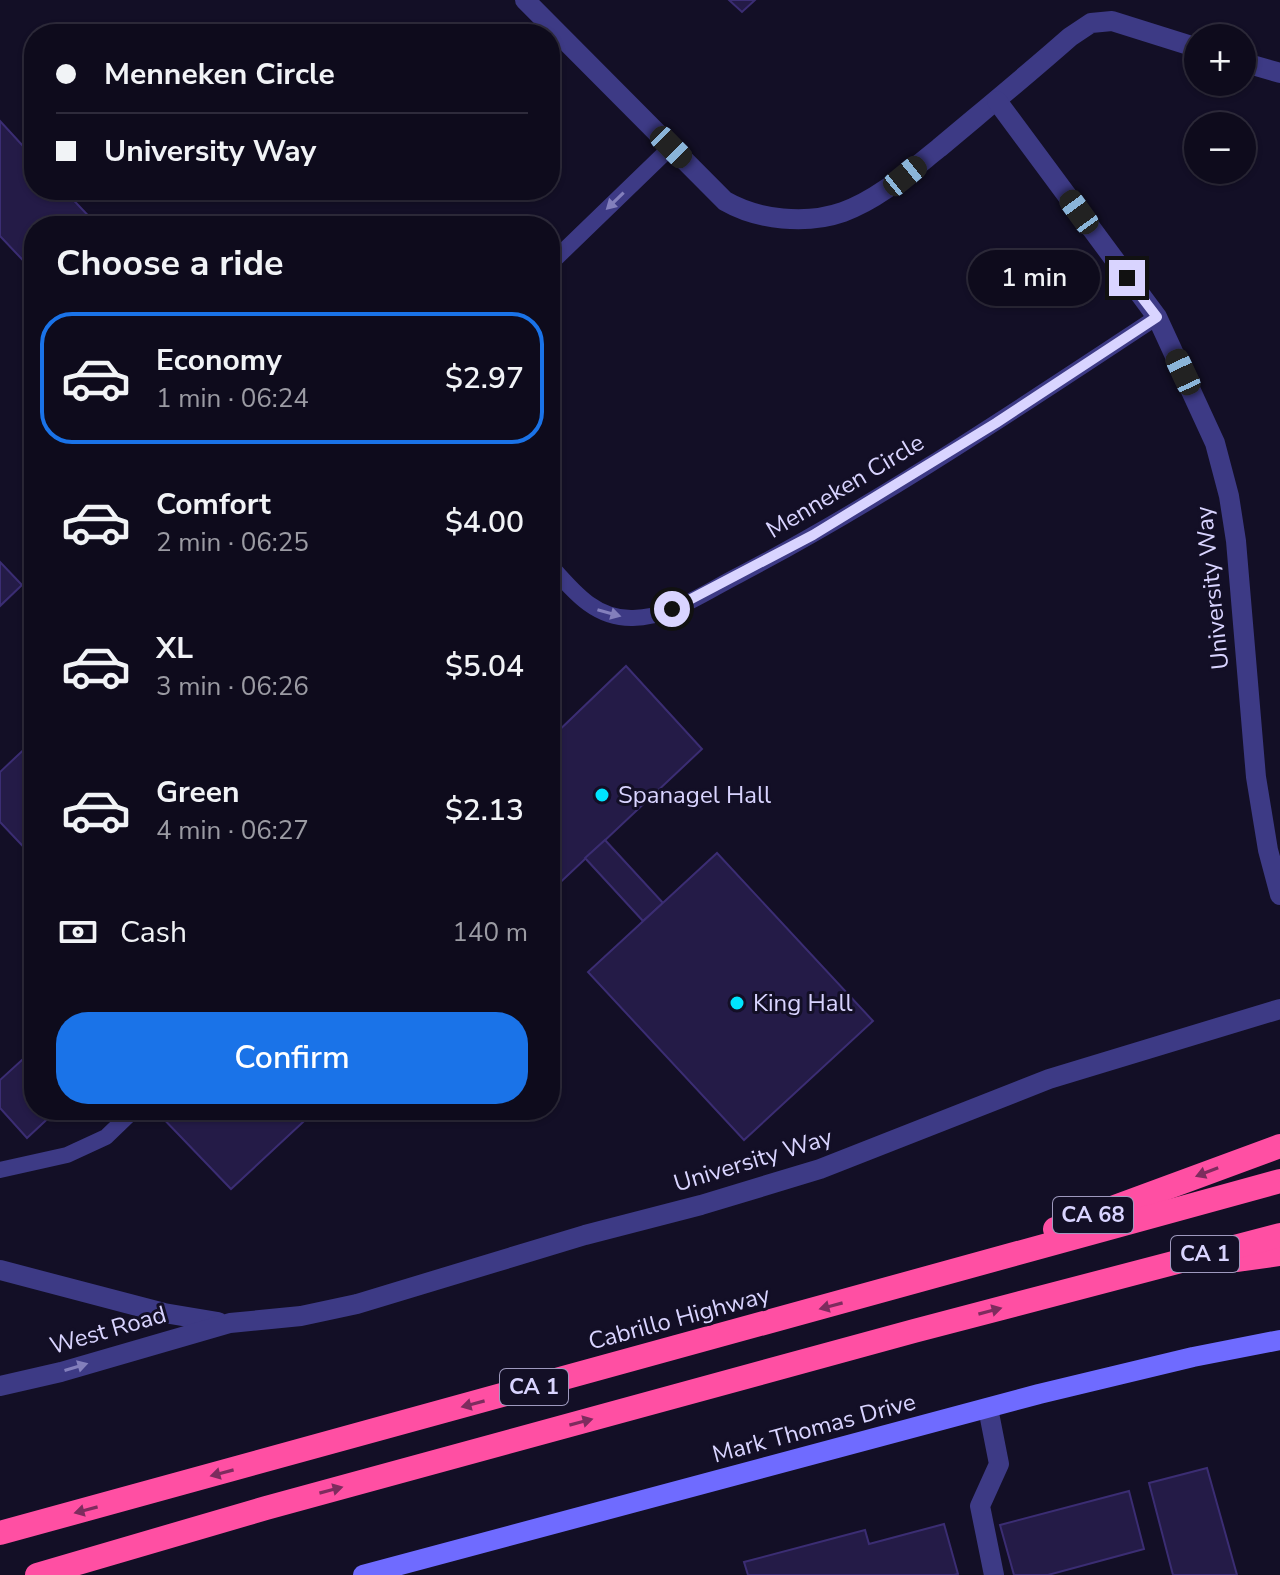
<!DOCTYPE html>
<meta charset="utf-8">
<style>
body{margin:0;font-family:"Nunito Sans",sans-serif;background:#1c1929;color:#f1f3f6;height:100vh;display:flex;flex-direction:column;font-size:30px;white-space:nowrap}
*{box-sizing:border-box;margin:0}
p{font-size:26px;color:#9b9ba3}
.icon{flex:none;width:44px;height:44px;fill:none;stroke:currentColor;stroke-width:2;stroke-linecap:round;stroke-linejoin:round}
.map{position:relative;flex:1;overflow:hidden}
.sheet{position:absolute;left:24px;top:216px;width:536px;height:904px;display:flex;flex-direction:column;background:#0e0b1c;border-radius:32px;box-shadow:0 2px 6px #0004,0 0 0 2px #2e2b3b}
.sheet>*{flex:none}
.banner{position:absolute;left:24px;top:24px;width:536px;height:176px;border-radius:32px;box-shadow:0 2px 6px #0004,0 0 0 2px #2e2b3b;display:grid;align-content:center;height:176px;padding:0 32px;background:#0e0b1c}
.fabs{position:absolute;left:1184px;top:24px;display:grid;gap:16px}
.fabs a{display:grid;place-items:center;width:72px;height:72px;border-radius:50%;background:#0e0b1c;box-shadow:0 2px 6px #0004,0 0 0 2px #2e2b3b;font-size:40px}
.end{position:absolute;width:36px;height:36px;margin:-18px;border:10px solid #d9d4ff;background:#111;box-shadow:0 0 0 4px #111}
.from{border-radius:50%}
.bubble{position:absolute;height:56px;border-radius:28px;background:#0e0b1c;box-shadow:0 2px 6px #0004,0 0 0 2px #2e2b3b;font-size:26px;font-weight:600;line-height:56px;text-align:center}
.car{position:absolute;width:24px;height:48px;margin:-24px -12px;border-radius:10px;box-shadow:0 0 6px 2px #0007;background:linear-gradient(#222 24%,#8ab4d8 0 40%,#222 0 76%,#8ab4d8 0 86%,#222 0)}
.banner b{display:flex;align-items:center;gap:28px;height:76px;font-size:30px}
.banner b+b{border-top:2px solid #2e2b3b}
.banner i{width:20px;height:20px;background:#f1f3f6}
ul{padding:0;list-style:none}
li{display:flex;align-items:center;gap:24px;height:132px;margin:0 16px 12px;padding:0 16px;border:4px solid transparent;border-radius:32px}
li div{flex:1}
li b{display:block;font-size:30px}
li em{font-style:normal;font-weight:600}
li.selected{border-color:#1a73e8}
li>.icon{width:72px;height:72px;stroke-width:1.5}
h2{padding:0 32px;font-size:36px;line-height:96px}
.pay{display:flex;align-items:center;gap:20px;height:88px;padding:0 32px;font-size:30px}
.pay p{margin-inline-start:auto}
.cta{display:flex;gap:16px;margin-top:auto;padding:16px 32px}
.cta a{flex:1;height:92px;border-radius:32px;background:#1a73e8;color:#fff;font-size:32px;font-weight:600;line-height:92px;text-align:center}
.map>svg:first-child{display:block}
.building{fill:#241b47;stroke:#3b2d73;stroke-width:2}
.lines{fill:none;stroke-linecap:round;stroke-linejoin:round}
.lane{stroke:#3d3a85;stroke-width:16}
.street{stroke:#3d3a85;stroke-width:20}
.secondary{stroke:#6f6bff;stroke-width:20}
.highway{stroke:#ff4fa3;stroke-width:24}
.oneway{fill:#837fbc}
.oneway2{fill:#7d2c5e}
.route{stroke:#d9d4ff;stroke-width:10}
.poi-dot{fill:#00e5ff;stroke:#130f26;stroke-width:3}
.labels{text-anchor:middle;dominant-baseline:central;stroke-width:6;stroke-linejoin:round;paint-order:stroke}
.shield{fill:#130f26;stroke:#9e99be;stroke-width:2}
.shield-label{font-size:22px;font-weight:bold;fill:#d9d4ff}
.street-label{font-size:24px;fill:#d9d4ff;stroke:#130f26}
.poi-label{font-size:24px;fill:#d9d4ff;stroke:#130f26;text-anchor:start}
</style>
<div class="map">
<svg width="1280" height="1575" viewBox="0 0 1280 1575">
<rect width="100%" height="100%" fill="#130f26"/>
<g class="building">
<polygon points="729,0 755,0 742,12"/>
<polygon points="0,121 34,158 34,190 64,190 98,226 34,226 34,272 0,236"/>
<polygon points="0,562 22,585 0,606"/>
<polygon points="626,666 702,749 550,892 550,739"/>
<polygon points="34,740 34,858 0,822 0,772"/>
<polygon points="605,840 663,903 643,921 585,858"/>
<polygon points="717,853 873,1021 744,1140 588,972"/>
<polygon points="34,1049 34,1110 57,1110 27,1138 0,1108 0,1080"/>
<polygon points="155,1110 316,1110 231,1189"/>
<polygon points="1207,1468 1237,1575 1173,1575 1149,1483"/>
<polygon points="1129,1491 1144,1549 1048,1575 1014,1575 1000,1525"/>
<polygon points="944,1524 958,1574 954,1575 748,1575 744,1562 865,1530 869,1544"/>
</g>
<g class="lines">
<g class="lane">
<polyline points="550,264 671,147"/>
<path d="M 550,565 C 573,591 595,619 633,618 C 670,618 707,591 739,575 C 884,499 1020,407 1157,317"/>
<polyline points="0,1170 67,1155 106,1137 134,1110"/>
</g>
<g class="street">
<path d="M 525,0 L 725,201 C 758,220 806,225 843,212 C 879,199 910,171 939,148 C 983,111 1027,75 1070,37 L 1091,23 L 1112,21 L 1198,48"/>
<polyline points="1242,62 1280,73"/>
<polyline points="997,101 1157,317 1215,443 1229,496 1236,541 1256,777 1268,850 1280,895"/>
<polyline points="0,1270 164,1313 218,1322"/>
<polyline points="0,1386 61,1372 230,1323 301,1316 357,1304 585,1235 701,1205 820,1169 1049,1079 1280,1009"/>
<polyline points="988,1408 999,1464 980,1506 994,1575"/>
</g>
<polyline class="secondary" points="363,1575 1039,1394 1193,1357 1280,1340"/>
<g class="highway">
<polyline points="1055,1229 1280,1146"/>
<polyline points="1236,1260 1280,1254"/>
<polyline points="0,1533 1280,1181"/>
<polyline points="37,1575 266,1508 914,1331 1280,1235"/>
</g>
</g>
<defs><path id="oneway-solid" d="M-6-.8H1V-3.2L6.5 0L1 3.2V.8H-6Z" transform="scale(2)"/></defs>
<g class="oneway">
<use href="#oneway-solid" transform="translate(615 201) rotate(136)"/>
<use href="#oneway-solid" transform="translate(609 613) rotate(16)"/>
<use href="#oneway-solid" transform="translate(76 1367) rotate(-17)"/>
</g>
<g class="oneway2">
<use href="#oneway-solid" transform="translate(1207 1172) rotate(159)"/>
<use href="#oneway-solid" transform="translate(831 1306) rotate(165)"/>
<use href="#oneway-solid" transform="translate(990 1311) rotate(-15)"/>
<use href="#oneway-solid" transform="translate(473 1404) rotate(165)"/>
<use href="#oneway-solid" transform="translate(581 1422) rotate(-15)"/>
<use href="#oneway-solid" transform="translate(222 1473) rotate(165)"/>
<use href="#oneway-solid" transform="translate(331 1490) rotate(-15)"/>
<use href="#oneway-solid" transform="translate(86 1510) rotate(165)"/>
</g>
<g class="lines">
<polyline class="route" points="672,609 813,535 996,423 1157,317 1127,278"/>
</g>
<g class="poi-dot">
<circle cx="602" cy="795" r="8"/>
<circle cx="737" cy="1003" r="8"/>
</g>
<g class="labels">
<g class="shield">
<rect x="1053" y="1197" width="80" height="36" rx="6"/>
<rect x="1171" y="1236" width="68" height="36" rx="6"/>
<rect x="500" y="1369" width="68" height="36" rx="6"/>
</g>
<g class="shield-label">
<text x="1093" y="1215">CA 68</text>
<text x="1205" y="1254">CA 1</text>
<text x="534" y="1387">CA 1</text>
</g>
<g class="street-label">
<text transform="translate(845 486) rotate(-31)">Menneken Circle</text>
<text transform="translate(1212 588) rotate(-96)">University Way</text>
<text transform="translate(753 1160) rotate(-17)">University Way</text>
<text transform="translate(679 1318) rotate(-15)">Cabrillo Highway</text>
<text transform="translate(108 1330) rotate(-16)">West Road</text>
<text transform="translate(814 1428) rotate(-15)">Mark Thomas Drive</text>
</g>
<g class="poi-label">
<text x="618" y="795">Spanagel Hall</text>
<text x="753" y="1003">King Hall</text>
</g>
</g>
</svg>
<div class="fabs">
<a>+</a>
<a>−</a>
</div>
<i class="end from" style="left:672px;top:609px"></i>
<i class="end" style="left:1127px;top:278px"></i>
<div class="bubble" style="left:968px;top:250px;width:132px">1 min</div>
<i class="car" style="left:671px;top:147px;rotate:135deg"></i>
<i class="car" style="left:905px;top:176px;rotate:51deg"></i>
<i class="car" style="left:1079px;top:212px;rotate:324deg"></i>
<i class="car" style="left:1183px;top:372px;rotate:335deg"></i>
<div class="banner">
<b><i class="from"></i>Menneken Circle</b>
<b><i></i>University Way</b>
</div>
<section class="sheet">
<h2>Choose a ride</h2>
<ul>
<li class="selected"><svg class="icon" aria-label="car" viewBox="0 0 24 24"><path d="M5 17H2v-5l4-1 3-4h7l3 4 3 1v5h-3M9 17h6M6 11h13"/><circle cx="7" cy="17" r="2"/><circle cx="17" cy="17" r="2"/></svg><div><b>Economy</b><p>1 min · 06:24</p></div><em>$2.97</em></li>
<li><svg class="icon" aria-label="car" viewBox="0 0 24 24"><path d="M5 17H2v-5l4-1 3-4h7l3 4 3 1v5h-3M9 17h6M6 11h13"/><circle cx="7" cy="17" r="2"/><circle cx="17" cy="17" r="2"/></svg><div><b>Comfort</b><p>2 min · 06:25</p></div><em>$4.00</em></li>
<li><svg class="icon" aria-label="car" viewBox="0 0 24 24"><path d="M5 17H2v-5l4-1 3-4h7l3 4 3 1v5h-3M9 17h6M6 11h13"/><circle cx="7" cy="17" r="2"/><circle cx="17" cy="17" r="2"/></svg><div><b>XL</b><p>3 min · 06:26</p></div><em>$5.04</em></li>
<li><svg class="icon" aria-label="car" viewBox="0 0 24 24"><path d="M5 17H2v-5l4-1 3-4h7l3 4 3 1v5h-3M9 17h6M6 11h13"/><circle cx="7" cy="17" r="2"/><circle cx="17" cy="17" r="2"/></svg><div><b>Green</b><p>4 min · 06:27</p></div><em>$2.13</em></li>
</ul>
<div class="pay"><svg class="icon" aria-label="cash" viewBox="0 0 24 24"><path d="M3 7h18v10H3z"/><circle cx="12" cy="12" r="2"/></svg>Cash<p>140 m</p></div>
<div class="cta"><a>Confirm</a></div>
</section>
</div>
